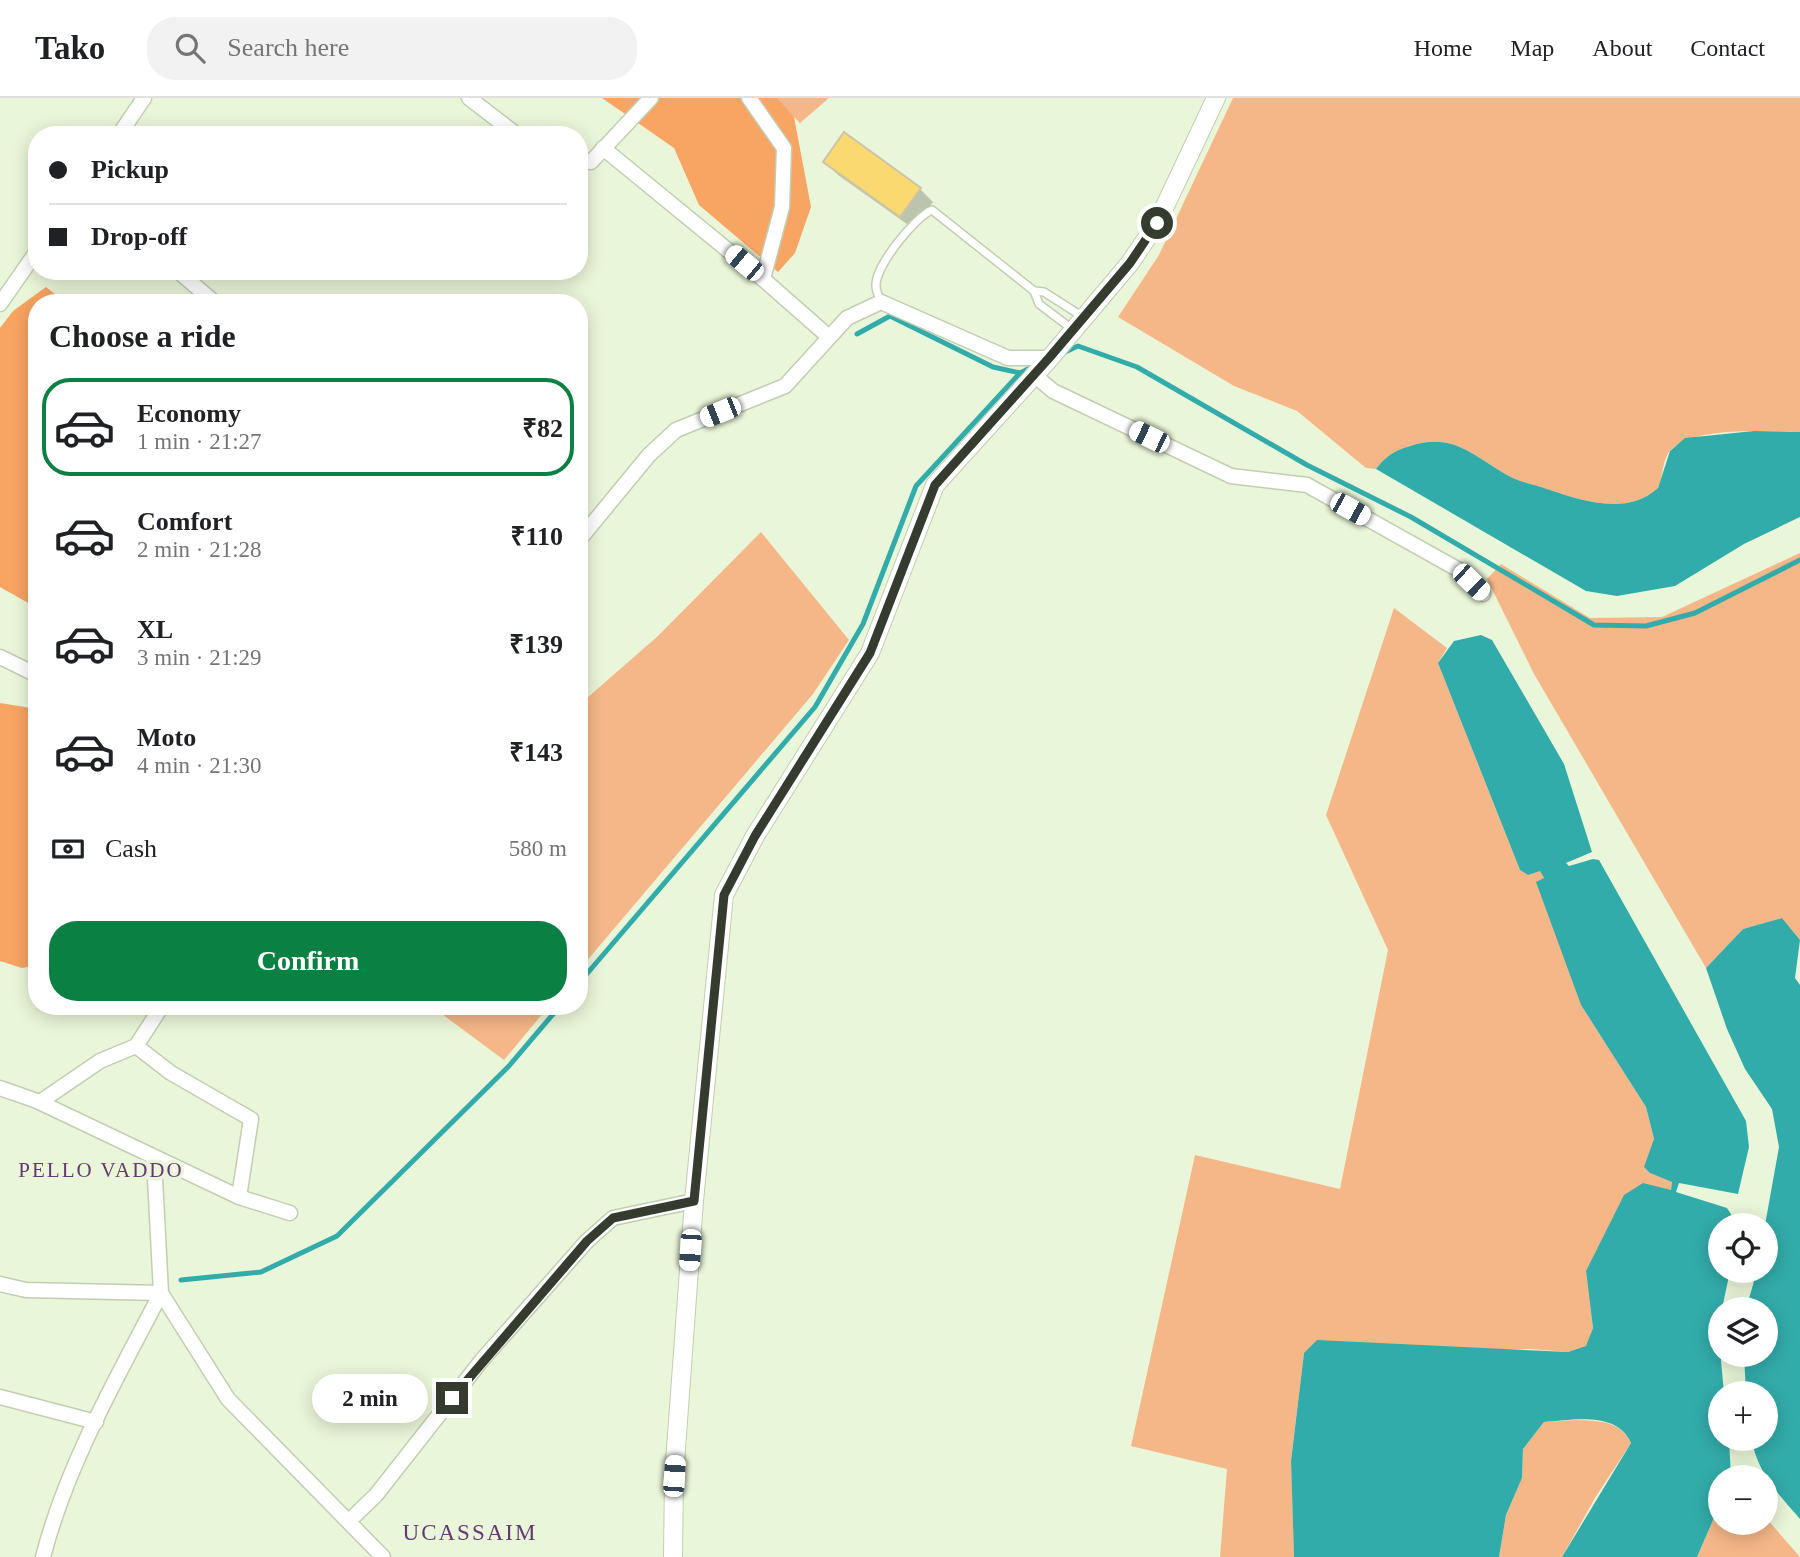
<!DOCTYPE html>
<meta charset="utf-8">
<style>
body{margin:0;font-family:Georgia,serif;background:#f2f2f2;color:#202124;height:100vh;display:flex;flex-direction:column;font-size:26px;white-space:nowrap}
*{box-sizing:border-box;margin:0}
p{font-size:23px;color:#757577}
.icon{flex:none;width:38px;height:38px;fill:none;stroke:currentColor;stroke-width:2;stroke-linecap:round;stroke-linejoin:round}
.map{position:relative;flex:1;overflow:hidden}
.drawer{position:absolute;left:28px;top:196px;width:560px;height:721px;display:flex;flex-direction:column;background:#fff;border-radius:28px;box-shadow:0 4px 18px #0003}
.drawer>*{flex:none}
.hud{position:absolute;left:28px;top:28px;width:560px;height:154px;border-radius:28px;box-shadow:0 4px 18px #0003;display:grid;align-content:center;height:154px;padding:0 21px;background:#fff}
.fabs{position:absolute;left:1708px;top:1115px;display:grid;gap:14px}
.fabs a{display:grid;place-items:center;width:70px;height:70px;border-radius:50%;background:#fff;box-shadow:0 4px 18px #0003;font-size:35px}
.end{position:absolute;width:32px;height:32px;margin:-16px;border:9px solid #363b30;background:#fff;box-shadow:0 0 0 4px #fff}
.from{border-radius:50%}
.bubble{position:absolute;height:49px;border-radius:24px;background:#fff;box-shadow:0 4px 18px #0003;font-size:23px;font-weight:700;line-height:49px;text-align:center}
.car{position:absolute;width:21px;height:42px;margin:-21px -10px;border-radius:9px;box-shadow:0 0 5px 2px #0007;background:linear-gradient(#fff 24%,#345 0 40%,#fff 0 76%,#345 0 86%,#fff 0)}
.hud b{display:flex;align-items:center;gap:24px;height:66px;font-size:26px}
.hud b+b{border-top:2px solid #e0e0e0}
.hud i{width:18px;height:18px;background:#202124}
ul{padding:0;list-style:none}
li{display:flex;align-items:center;gap:21px;height:98px;margin:0 14px 10px;padding:0 7px;border:4px solid transparent;border-radius:28px}
li div{flex:1}
li b{display:block;font-size:26px}
li em{font-style:normal;font-weight:700}
li.current{border-color:#0b8043}
li>.icon{width:63px;height:63px;stroke-width:1.5}
h2{padding:0 21px;font-size:32px;line-height:84px}
.pay{display:flex;align-items:center;gap:18px;height:77px;padding:0 21px;font-size:26px}
.pay p{margin-inline-start:auto}
.cta{display:flex;gap:14px;margin-top:auto;padding:14px 21px}
.cta a{flex:1;height:80px;border-radius:28px;background:#0b8043;color:#fff;font-size:28px;font-weight:700;line-height:80px;text-align:center}
header{display:flex;align-items:center;gap:42px;box-sizing:border-box;height:98px;padding:0 35px;background:#fff;border-bottom:2px solid #e0e0e0}
header strong{font-size:33px}
nav{display:flex;gap:38px;margin-inline-start:auto;font-size:24px}
.search{width:490px;height:63px;background:#f2f2f2;display:flex;align-items:center;gap:18px;box-sizing:border-box;padding:0 24px;border-radius:28px;color:#757577;font-size:26px}
.map>svg:first-child{display:block}
.green{fill:#f6b788}
.forest{fill:#f8a462}
.water{fill:#32acaa}
.shadow{fill:#0003}
.lines{fill:none;stroke-linecap:round;stroke-linejoin:round}
.stream{stroke:#32acaa;stroke-width:5}
.building{fill:#fbd971;stroke:#cdc4a7;stroke-width:2}
.service-casing{stroke:#c2ceb2;stroke-width:10}
.minor-casing{stroke:#c2ceb2;stroke-width:17}
.tertiary-casing{stroke:#c2ceb2;stroke-width:20}
.service{stroke:#fff;stroke-width:7}
.minor{stroke:#fff;stroke-width:14}
.tertiary{stroke:#fff;stroke-width:18}
.route{stroke:#363b30;stroke-width:9}
.labels{text-anchor:middle;dominant-baseline:central;stroke-width:7;stroke-linejoin:round;paint-order:stroke}
.neighbourhood-label{font-size:21px;letter-spacing:2px;fill:#623a71;stroke:#eaf6d9}
.quarter-label{font-size:23px;letter-spacing:2px;fill:#623a71;stroke:#eaf6d9}
</style>
<header>
<strong>Tako</strong>
<div class="search"><svg class="icon" aria-label="search" viewBox="0 0 24 24"><circle cx="10" cy="10" r="6"/><path d="M15 15l6 6"/></svg>Search here</div>
<nav><a>Home</a><a>Map</a><a>About</a><a>Contact</a></nav>
</header>
<div class="map">
<svg width="1800" height="1459" viewBox="0 0 1800 1459">
<rect width="100%" height="100%" fill="#eaf6d9"/>
<g class="green">
<polygon points="775,0 829,0 800,25"/>
<path d="M 1233,0 L 1800,0 L 1800,334 C 1768,333 1689,328 1669,354 C 1662,364 1663,379 1658,390 C 1626,419 1580,402 1544,390 C 1533,386 1519,384 1509,378 C 1473,358 1454,334 1410,348 C 1394,353 1387,357 1376,371 L 1366,370 L 1297,313 L 1234,288 L 1118,219 L 1159,157 Z"/>
<polygon points="761,434 849,542 813,596 579,872 579,607 658,538"/>
<polygon points="1800,455 1800,842 1782,820 1743,831 1706,870 1534,576 1487,481 1501,466 1590,520 1662,519"/>
<polygon points="1394,510 1447,550 1438,565 1520,772 1528,777 1540,772 1544,781 1537,784 1581,907 1646,1009 1654,1041 1650,1075 1672,1084 1671,1093 1586,1173 1593,1230 1587,1248 1568,1254 1530,1251 1304,1255 1291,1362 1294,1459 1220,1459 1227,1371 1131,1348 1195,1057 1340,1091 1388,852 1326,717"/>
<polygon points="431,908 549,908 504,962"/>
<path d="M 1576,1322 C 1598,1323 1620,1322 1631,1345 L 1595,1400 L 1562,1459 L 1499,1459 L 1506,1417 L 1522,1380 L 1523,1351 L 1544,1324 Z"/>
<polygon points="1720,1406 1720,1424 1766,1424 1766,1420 1800,1459 1697,1459"/>
</g>
<g class="forest">
<polygon points="602,0 777,0 794,19 811,109 795,155 778,174 699,107 674,50"/>
<polygon points="46,189 66,205 37,205 37,510 0,489 0,230 13,213"/>
<polygon points="0,605 37,611 37,867 22,870 0,863"/>
</g>
<g class="water">
<path d="M 1754,333 L 1800,334 L 1800,419 L 1744,446 L 1675,488 L 1617,498 L 1586,493 L 1376,371 C 1387,357 1394,353 1410,348 C 1454,334 1473,358 1509,378 C 1519,384 1533,386 1544,390 C 1580,402 1626,419 1658,390 L 1670,353 L 1685,340 Z"/>
<path d="M 1481,537 L 1492,542 L 1564,666 L 1592,754 L 1566,765 L 1569,768 L 1593,761 L 1599,762 L 1746,1023 L 1749,1049 L 1738,1096 L 1679,1085 L 1676,1094 L 1727,1110 L 1738,1127 L 1720,1127 L 1720,1172 L 1730,1173 L 1718,1230 L 1724,1295 L 1720,1295 L 1720,1340 L 1729,1341 L 1731,1379 L 1720,1379 L 1720,1406 L 1697,1459 L 1562,1459 L 1631,1345 C 1617,1313 1573,1322 1544,1324 L 1523,1351 L 1522,1380 L 1506,1417 L 1499,1459 L 1294,1459 L 1291,1363 L 1304,1255 L 1317,1242 L 1568,1254 L 1586,1248 L 1593,1230 L 1586,1173 L 1624,1097 L 1643,1085 L 1671,1092 L 1672,1084 L 1650,1075 L 1644,1069 L 1654,1041 L 1646,1009 L 1581,907 L 1536,784 L 1544,780 L 1540,773 L 1528,777 L 1520,772 L 1438,565 L 1454,543 Z"/>
<path d="M 1782,820 L 1800,842 L 1795,880 L 1800,887 L 1800,1421 C 1779,1397 1756,1373 1752,1341 L 1766,1340 L 1766,1295 L 1746,1295 L 1744,1257 L 1766,1256 L 1766,1211 L 1746,1211 L 1757,1173 L 1766,1172 L 1765,1127 L 1779,1049 L 1772,1011 L 1745,971 L 1727,931 L 1706,870 L 1743,831 Z"/>
</g>
<polygon class="shadow" points="845,37 920,91 933,104 914,131 838,77 825,64"/>
<g class="lines">
<g class="stream">
<polyline points="857,236 890,218 993,269 1020,275"/>
<polyline points="1063,255 1078,248 1137,269 1307,367 1411,419 1594,527 1646,528 1695,515 1800,462"/>
<polyline points="579,885 815,609 863,526 916,388 1020,275 1032,269"/>
<polyline points="181,1182 261,1174 337,1138 509,968 560,908"/>
</g>
</g>
<polygon class="building" points="844,34 921,90 900,119 823,64"/>
<g class="lines">
<defs>
<g id="service">
<polyline points="1034,193 1039,206 1072,231"/>
<path d="M 881,204 C 879,199 876,193 876,188 C 875,168 915,119 932,112 L 1034,193 L 1044,194 L 1083,219"/>
</g>
<g id="minor">
<polyline points="469,0 517,37"/>
<polyline points="749,0 784,50 782,109 763,181 829,239"/>
<polyline points="119,37 144,0"/>
<polyline points="603,50 763,181"/>
<polyline points="579,62 591,64 651,0"/>
<polyline points="178,173 215,205"/>
<polyline points="0,206 37,153"/>
<polyline points="1033,276 1053,293 1231,378 1307,387 1459,472 1483,496"/>
<polyline points="579,442 649,357 676,332 785,288 847,220 881,204 1008,260 1050,260"/>
<polyline points="0,559 37,577"/>
<polyline points="136,948 171,975 251,1021 239,1099"/>
<polyline points="0,990 40,1004 100,963 136,948 162,908"/>
<polyline points="37,1003 239,1099 290,1115"/>
<polyline points="154,1061 161,1195 228,1301 383,1459"/>
<path d="M 0,1186 L 26,1192 L 161,1195 C 117,1280 67,1366 43,1459"/>
<polyline points="0,1299 96,1324"/>
<polyline points="349,1423 376,1397 482,1262 587,1143 613,1120 694,1103"/>
</g>
<polyline id="tertiary" points="673,1459 674,1378 694,1103 724,797 755,738 870,555 935,387 1050,260 1130,165 1157,125 1216,0"/>
</defs>
<use href="#service" class="service-casing"/>
<use href="#minor" class="minor-casing"/>
<use href="#tertiary" class="tertiary-casing"/>
<use href="#service" class="service"/>
<use href="#minor" class="minor"/>
<use href="#tertiary" class="tertiary"/>
</g>
<g class="lines">
<polyline class="route" points="452,1300 587,1143 613,1120 694,1103 724,797 755,738 870,555 935,387 1049,260 1130,165 1157,125"/>
</g>
<g class="labels">
<g class="neighbourhood-label">
<text x="101" y="1072">PELLO VADDO</text>
</g>
<g class="quarter-label">
<text x="470" y="1434">UCASSAIM</text>
</g>
</g>
</svg>
<div class="fabs">
<a><svg class="icon" aria-label="locate" viewBox="0 0 24 24"><circle cx="12" cy="12" r="6"/><path d="M12 2v4M12 18v4M2 12h4M18 12h4"/></svg></a>
<a><svg class="icon" aria-label="layers" viewBox="0 0 24 24"><path d="M12 4l9 5-9 5-9-5zM3 14l9 5 9-5"/></svg></a>
<a>+</a>
<a>−</a>
</div>
<i class="end from" style="left:1157px;top:125px"></i>
<i class="end" style="left:452px;top:1300px"></i>
<div class="bubble" style="left:312px;top:1276px;width:116px">2 min</div>
<i class="car" style="left:744px;top:165px;rotate:310deg"></i>
<i class="car" style="left:720px;top:314px;rotate:248deg"></i>
<i class="car" style="left:1149px;top:339px;rotate:296deg"></i>
<i class="car" style="left:1350px;top:411px;rotate:119deg"></i>
<i class="car" style="left:1471px;top:484px;rotate:134deg"></i>
<i class="car" style="left:690px;top:1152px;rotate:184deg"></i>
<i class="car" style="left:674px;top:1378px;rotate:4deg"></i>
<div class="hud">
<b><i class="from"></i>Pickup</b>
<b><i></i>Drop-off</b>
</div>
<section class="drawer">
<h2>Choose a ride</h2>
<ul>
<li class="current"><svg class="icon" aria-label="car" viewBox="0 0 24 24"><path d="M5 17H2v-5l4-1 3-4h7l3 4 3 1v5h-3M9 17h6M6 11h13"/><circle cx="7" cy="17" r="2"/><circle cx="17" cy="17" r="2"/></svg><div><b>Economy</b><p>1 min · 21:27</p></div><em>₹82</em></li>
<li><svg class="icon" aria-label="car" viewBox="0 0 24 24"><path d="M5 17H2v-5l4-1 3-4h7l3 4 3 1v5h-3M9 17h6M6 11h13"/><circle cx="7" cy="17" r="2"/><circle cx="17" cy="17" r="2"/></svg><div><b>Comfort</b><p>2 min · 21:28</p></div><em>₹110</em></li>
<li><svg class="icon" aria-label="car" viewBox="0 0 24 24"><path d="M5 17H2v-5l4-1 3-4h7l3 4 3 1v5h-3M9 17h6M6 11h13"/><circle cx="7" cy="17" r="2"/><circle cx="17" cy="17" r="2"/></svg><div><b>XL</b><p>3 min · 21:29</p></div><em>₹139</em></li>
<li><svg class="icon" aria-label="car" viewBox="0 0 24 24"><path d="M5 17H2v-5l4-1 3-4h7l3 4 3 1v5h-3M9 17h6M6 11h13"/><circle cx="7" cy="17" r="2"/><circle cx="17" cy="17" r="2"/></svg><div><b>Moto</b><p>4 min · 21:30</p></div><em>₹143</em></li>
</ul>
<div class="pay"><svg class="icon" aria-label="cash" viewBox="0 0 24 24"><path d="M3 7h18v10H3z"/><circle cx="12" cy="12" r="2"/></svg>Cash<p>580 m</p></div>
<div class="cta"><a>Confirm</a></div>
</section>
</div>
